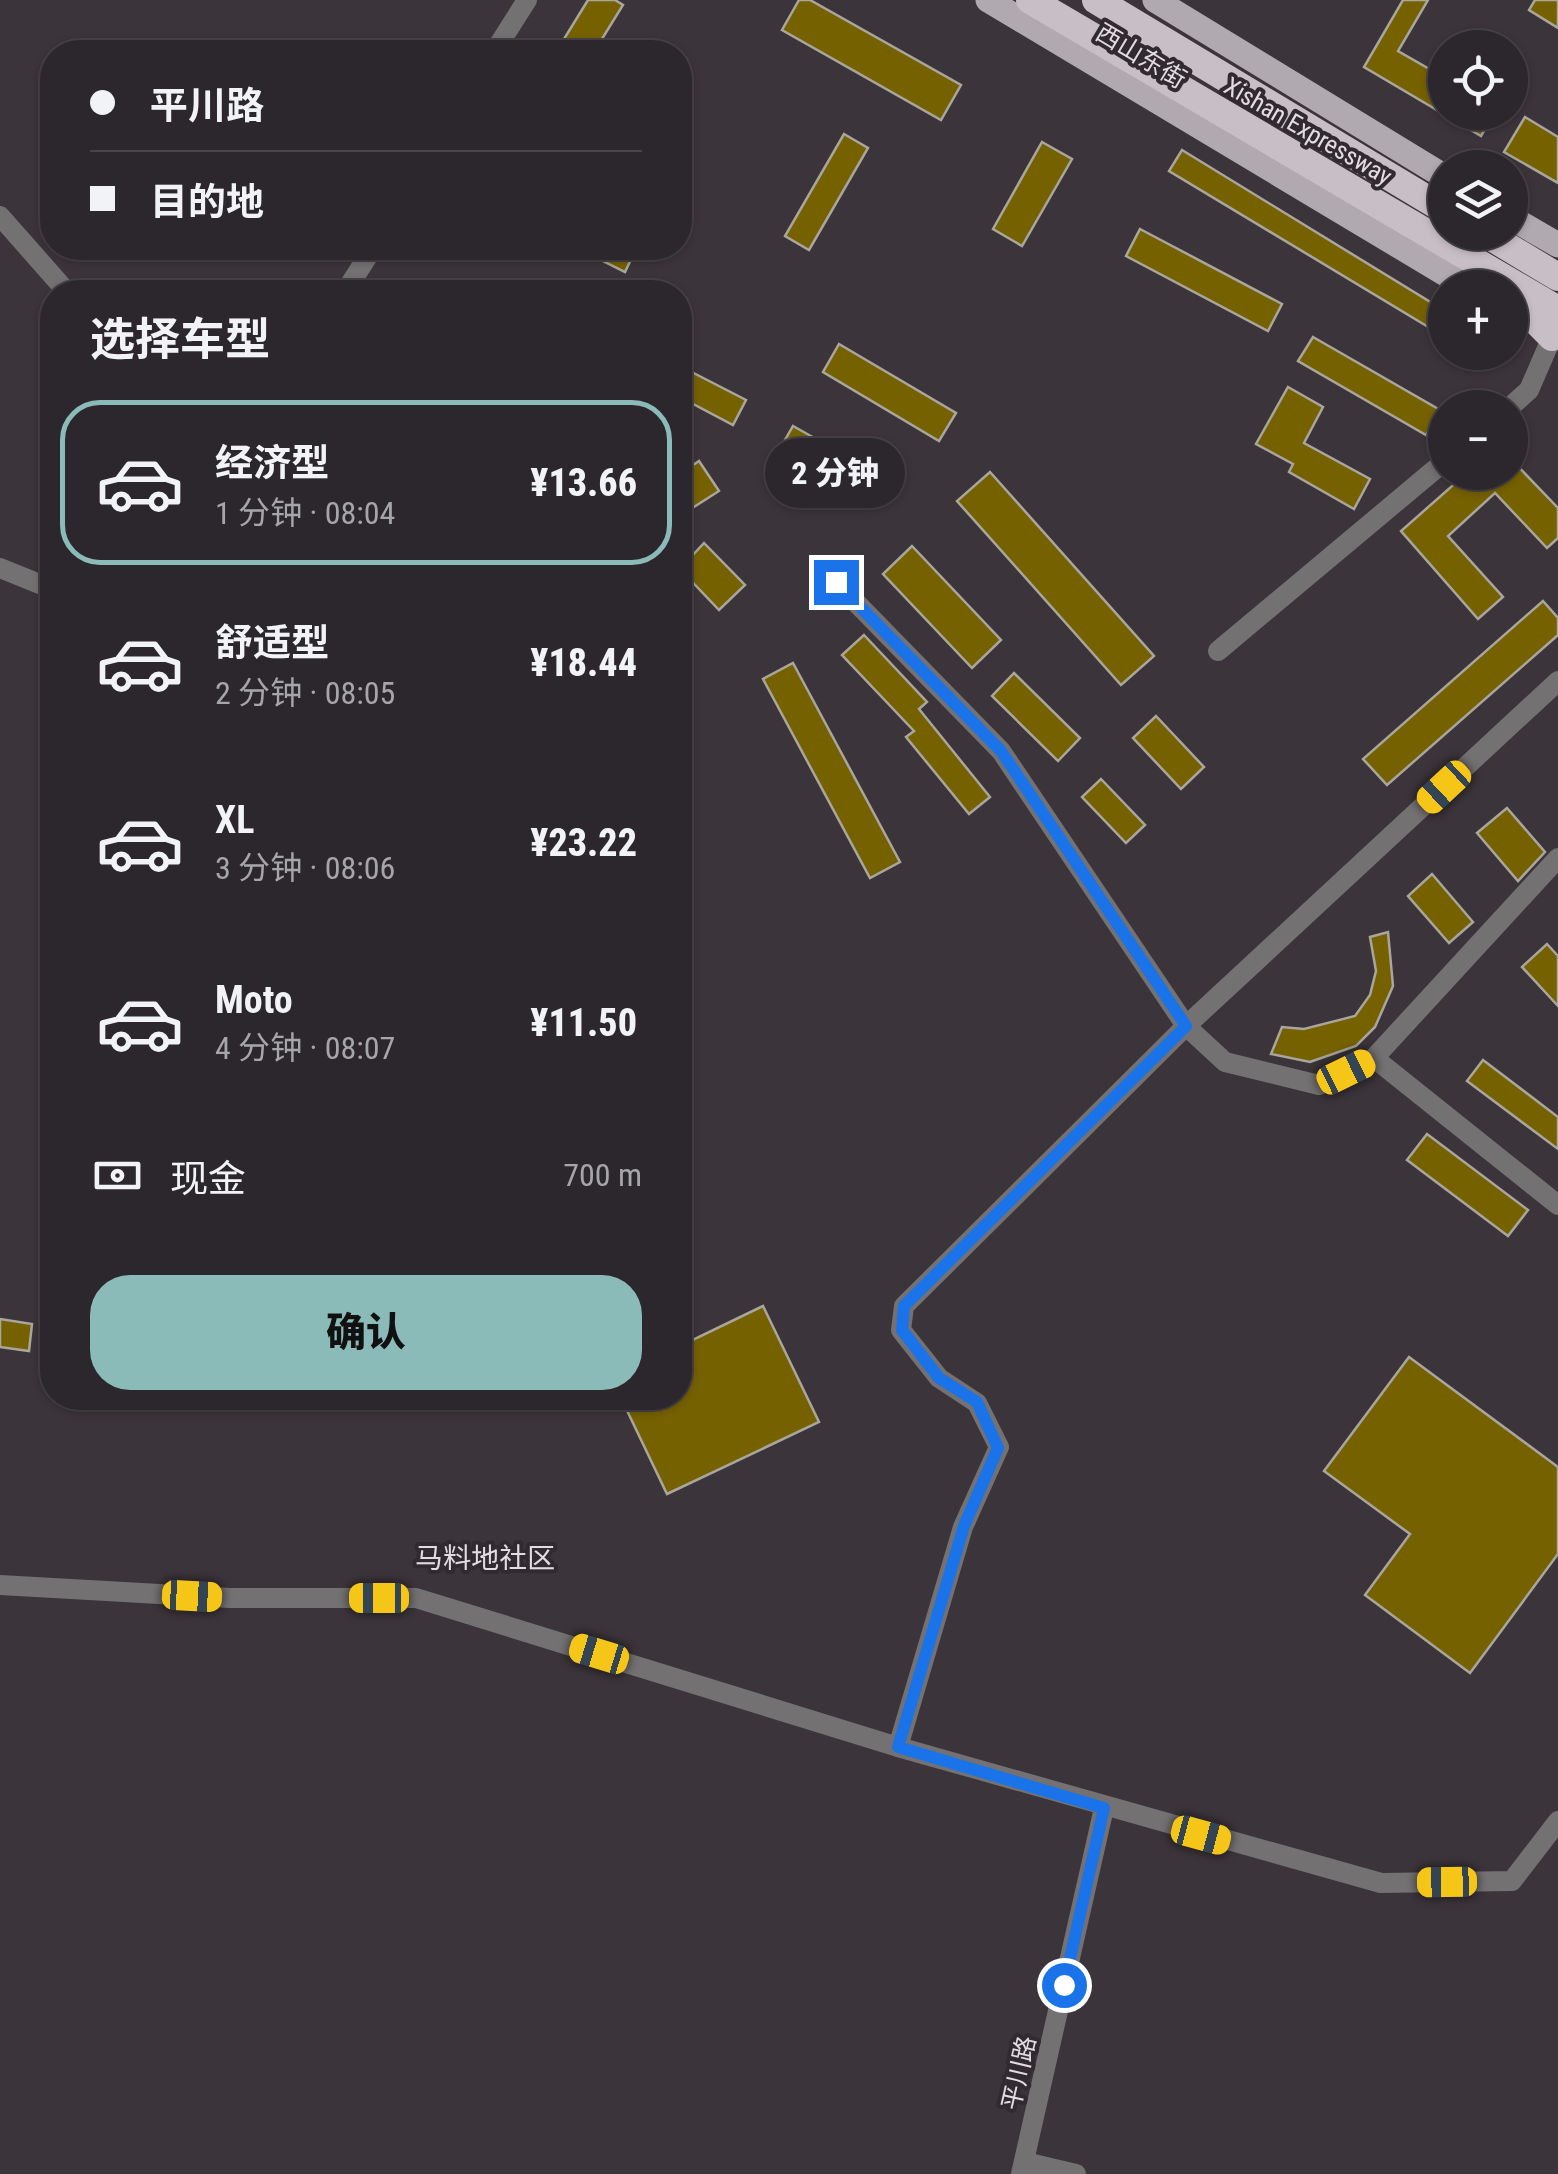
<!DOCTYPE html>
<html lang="zh">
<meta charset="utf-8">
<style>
body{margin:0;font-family:"Roboto Condensed","Noto Sans SC",sans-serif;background:#342f34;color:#f1f3f6;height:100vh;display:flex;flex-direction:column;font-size:38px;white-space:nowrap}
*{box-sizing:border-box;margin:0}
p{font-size:32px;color:#a6a5a9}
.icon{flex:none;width:55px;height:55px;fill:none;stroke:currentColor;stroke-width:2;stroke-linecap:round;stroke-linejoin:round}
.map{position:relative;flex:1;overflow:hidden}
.sheet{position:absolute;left:40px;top:280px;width:652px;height:1130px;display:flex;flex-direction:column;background:#2c272c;border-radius:40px;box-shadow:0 2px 8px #0004,0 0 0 2px #484448}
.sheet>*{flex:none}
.top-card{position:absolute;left:40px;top:40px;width:652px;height:220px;border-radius:40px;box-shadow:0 2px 8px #0004,0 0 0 2px #484448;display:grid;align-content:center;height:220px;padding:0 50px;background:#2c272c}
.buttons{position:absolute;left:1428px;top:30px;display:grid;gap:20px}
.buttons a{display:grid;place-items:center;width:100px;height:100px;border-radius:50%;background:#2c272c;box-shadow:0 2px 8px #0004,0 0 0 2px #484448;font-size:50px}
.end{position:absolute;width:45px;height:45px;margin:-22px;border:12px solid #1a73e8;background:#fff;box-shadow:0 0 0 5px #fff}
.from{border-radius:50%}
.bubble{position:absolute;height:70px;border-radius:35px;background:#2c272c;box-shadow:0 2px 8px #0004,0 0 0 2px #484448;font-size:32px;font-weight:800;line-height:70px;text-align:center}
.car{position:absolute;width:30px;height:60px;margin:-30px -15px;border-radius:12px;box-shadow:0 0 8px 2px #0007;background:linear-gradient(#f5c518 24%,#345 0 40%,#f5c518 0 76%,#345 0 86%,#f5c518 0)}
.top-card b{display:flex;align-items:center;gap:35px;height:95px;font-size:38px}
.top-card b+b{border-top:2px solid #484448}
.top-card i{width:25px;height:25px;background:#f1f3f6}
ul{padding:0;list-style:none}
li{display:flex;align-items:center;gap:30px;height:165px;margin:0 20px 15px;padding:0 30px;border:5px solid transparent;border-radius:40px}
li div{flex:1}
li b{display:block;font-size:38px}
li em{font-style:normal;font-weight:800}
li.active{border-color:#8bbbb9}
li>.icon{width:90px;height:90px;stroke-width:1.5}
h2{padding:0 50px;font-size:45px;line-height:120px}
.pay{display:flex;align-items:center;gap:25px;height:110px;padding:0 50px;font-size:38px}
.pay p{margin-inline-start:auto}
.action{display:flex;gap:20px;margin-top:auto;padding:20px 50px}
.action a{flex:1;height:115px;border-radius:40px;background:#8bbbb9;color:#111;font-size:40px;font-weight:800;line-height:115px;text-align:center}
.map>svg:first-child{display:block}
.building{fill:#766100;stroke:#a8a69d;stroke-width:2.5}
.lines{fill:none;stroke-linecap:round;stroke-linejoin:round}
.minor{stroke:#747173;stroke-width:20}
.major{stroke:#b0a9af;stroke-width:25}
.highway{stroke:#c8bfc6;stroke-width:28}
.route{stroke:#1a73e8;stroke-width:12}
.labels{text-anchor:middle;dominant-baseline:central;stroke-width:8;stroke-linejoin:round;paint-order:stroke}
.street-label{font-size:25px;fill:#e1dde0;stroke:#312a30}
.neighbourhood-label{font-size:28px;fill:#e1dde0;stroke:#312a30}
</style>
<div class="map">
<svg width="1558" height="2174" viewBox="0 0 1558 2174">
<rect width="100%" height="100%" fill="#3b343a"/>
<g class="building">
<polygon points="588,0 615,0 623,5 594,52 556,52"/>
<polygon points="799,0 810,0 961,85 941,120 782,30"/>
<polygon points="1403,0 1428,0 1398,51 1445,78 1445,112 1495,112 1481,136 1364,67"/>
<polygon points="1535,0 1558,0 1558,28 1529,10"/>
<polygon points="1525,117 1558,137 1558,183 1504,152"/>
<polygon points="844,134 868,148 809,250 785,236"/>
<polygon points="1042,142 1072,159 1022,246 993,229"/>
<polygon points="1182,150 1445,311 1445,337 1169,171"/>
<polygon points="1140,229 1282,304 1268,331 1126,256"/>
<polygon points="577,248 628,248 635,251 625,272"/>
<polygon points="1313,337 1440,410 1426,435 1298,361"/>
<polygon points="839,344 956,413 939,441 823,372"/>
<polygon points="680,366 746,400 733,425 680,397"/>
<polygon points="1288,387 1323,407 1304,443 1370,479 1354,509 1289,472 1293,464 1256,444"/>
<polygon points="793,426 877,473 865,495 781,447"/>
<polygon points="1510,458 1558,508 1558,538 1547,548 1495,493 1448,536 1503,597 1478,619 1401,531 1468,472 1510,472"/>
<polygon points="699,461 719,491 686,512 680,504 680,474"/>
<polygon points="990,472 1154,656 1121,685 957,501"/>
<polygon points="704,543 745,585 719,610 680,569"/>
<polygon points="912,546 1001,640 972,668 883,574"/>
<polygon points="1543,601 1558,618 1558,635 1387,785 1363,759"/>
<polygon points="864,635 927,702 919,709 990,797 969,814 906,737 914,731 842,655"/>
<polygon points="793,663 900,862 870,878 763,679"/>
<polygon points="1014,673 1080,738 1058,761 992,696"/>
<polygon points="1156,716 1204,767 1181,789 1133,738"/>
<polygon points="1101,779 1145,825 1126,843 1082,797"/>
<polygon points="1507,808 1545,852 1518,881 1477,833"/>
<polygon points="1432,874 1473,922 1449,943 1408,896"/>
<polygon points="1388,932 1393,986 1375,1027 1356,1046 1310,1062 1271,1054 1282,1027 1304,1029 1355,1016 1370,995 1376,971 1370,937"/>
<polygon points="1547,944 1558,956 1558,1006 1522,967"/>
<polygon points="1483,1060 1558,1117 1558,1149 1467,1081"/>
<polygon points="1427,1134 1528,1210 1508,1236 1407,1160"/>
<polygon points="763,1306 819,1422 667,1494 621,1398 680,1398 680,1346"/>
<polygon points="0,1319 32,1324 29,1351 0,1347"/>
<polygon points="1409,1357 1558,1467 1558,1554 1470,1673 1365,1595 1410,1534 1324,1471"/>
</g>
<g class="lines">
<g class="minor">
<polyline points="494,52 527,0"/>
<polyline points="0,216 67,292"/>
<polyline points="345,292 373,248"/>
<polyline points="1509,408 1529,390 1552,337"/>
<polyline points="0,568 52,589"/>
<polyline points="836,582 1001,751 1186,1026 1225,1062 1319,1085 1374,1058 1558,858"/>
<polyline points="1218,651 1445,461"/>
<polyline points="1374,1058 1558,1205"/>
<polyline points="0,1585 230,1598 416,1598 898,1747 1381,1883 1512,1881 1558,1821"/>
<polyline points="898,1747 963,1527 999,1447 977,1403 939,1378 901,1330 904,1306 1186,1026 1558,681"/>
<polyline points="1025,2162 1076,2174"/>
<polyline points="1021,2174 1104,1808"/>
</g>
<g class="major">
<polyline points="988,0 1469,288"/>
<polyline points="1155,0 1445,177"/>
<polyline points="1510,217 1558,245"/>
</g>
<g class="highway">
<polyline points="1030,0 1558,310"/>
<polyline points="1096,0 1445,210"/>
<polyline points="1483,232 1558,277"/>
<polyline points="1510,295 1552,337"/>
</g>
</g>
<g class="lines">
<polyline class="route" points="836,582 1001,751 1186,1026 904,1306 902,1330 939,1378 977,1402 998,1448 964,1526 898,1747 1104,1808 1064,1985"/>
</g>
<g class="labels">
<g class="street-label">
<text transform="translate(1141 56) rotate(31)">西山东街</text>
<text transform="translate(1308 131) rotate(30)">Xishan Expressway</text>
<text transform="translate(1019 2073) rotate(-77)">平川路</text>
</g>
<g class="neighbourhood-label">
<text x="485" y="1558">马料地社区</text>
</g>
</g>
</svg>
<div class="buttons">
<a><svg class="icon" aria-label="locate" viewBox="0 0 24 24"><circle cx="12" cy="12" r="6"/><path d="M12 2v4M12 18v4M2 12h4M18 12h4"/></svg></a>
<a><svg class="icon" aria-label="layers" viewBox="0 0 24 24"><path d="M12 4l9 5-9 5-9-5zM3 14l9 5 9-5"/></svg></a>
<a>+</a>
<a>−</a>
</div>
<i class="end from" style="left:1064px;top:1985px"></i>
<i class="end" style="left:836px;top:582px"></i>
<div class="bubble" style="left:765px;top:438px;width:140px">2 分钟</div>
<i class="car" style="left:1444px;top:787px;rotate:227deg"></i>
<i class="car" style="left:1346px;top:1072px;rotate:64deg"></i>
<i class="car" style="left:192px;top:1596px;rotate:93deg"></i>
<i class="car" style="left:379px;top:1598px;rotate:270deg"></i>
<i class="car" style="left:599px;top:1654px;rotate:287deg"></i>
<i class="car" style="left:1201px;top:1835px;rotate:105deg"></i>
<i class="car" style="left:1447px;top:1882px;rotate:269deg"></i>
<div class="top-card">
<b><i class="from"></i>平川路</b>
<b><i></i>目的地</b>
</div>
<section class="sheet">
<h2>选择车型</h2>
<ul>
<li class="active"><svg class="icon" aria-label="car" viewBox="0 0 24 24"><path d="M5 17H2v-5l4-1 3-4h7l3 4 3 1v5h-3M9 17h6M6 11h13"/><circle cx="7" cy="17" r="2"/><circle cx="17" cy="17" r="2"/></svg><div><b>经济型</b><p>1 分钟 · 08:04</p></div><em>¥13.66</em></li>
<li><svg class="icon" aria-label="car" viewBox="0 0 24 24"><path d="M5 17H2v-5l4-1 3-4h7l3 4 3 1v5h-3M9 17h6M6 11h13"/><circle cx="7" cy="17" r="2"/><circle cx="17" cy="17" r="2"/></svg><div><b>舒适型</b><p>2 分钟 · 08:05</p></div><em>¥18.44</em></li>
<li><svg class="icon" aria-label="car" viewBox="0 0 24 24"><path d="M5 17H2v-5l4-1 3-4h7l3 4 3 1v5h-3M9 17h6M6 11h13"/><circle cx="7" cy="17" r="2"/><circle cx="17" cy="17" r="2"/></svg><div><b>XL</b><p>3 分钟 · 08:06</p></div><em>¥23.22</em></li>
<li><svg class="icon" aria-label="car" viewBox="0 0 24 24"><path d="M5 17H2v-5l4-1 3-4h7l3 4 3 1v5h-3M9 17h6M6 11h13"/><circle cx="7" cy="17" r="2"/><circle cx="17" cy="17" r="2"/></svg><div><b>Moto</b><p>4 分钟 · 08:07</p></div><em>¥11.50</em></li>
</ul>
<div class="pay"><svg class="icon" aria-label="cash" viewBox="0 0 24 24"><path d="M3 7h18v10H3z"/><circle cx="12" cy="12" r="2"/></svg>现金<p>700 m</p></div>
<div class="action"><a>确认</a></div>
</section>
</div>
